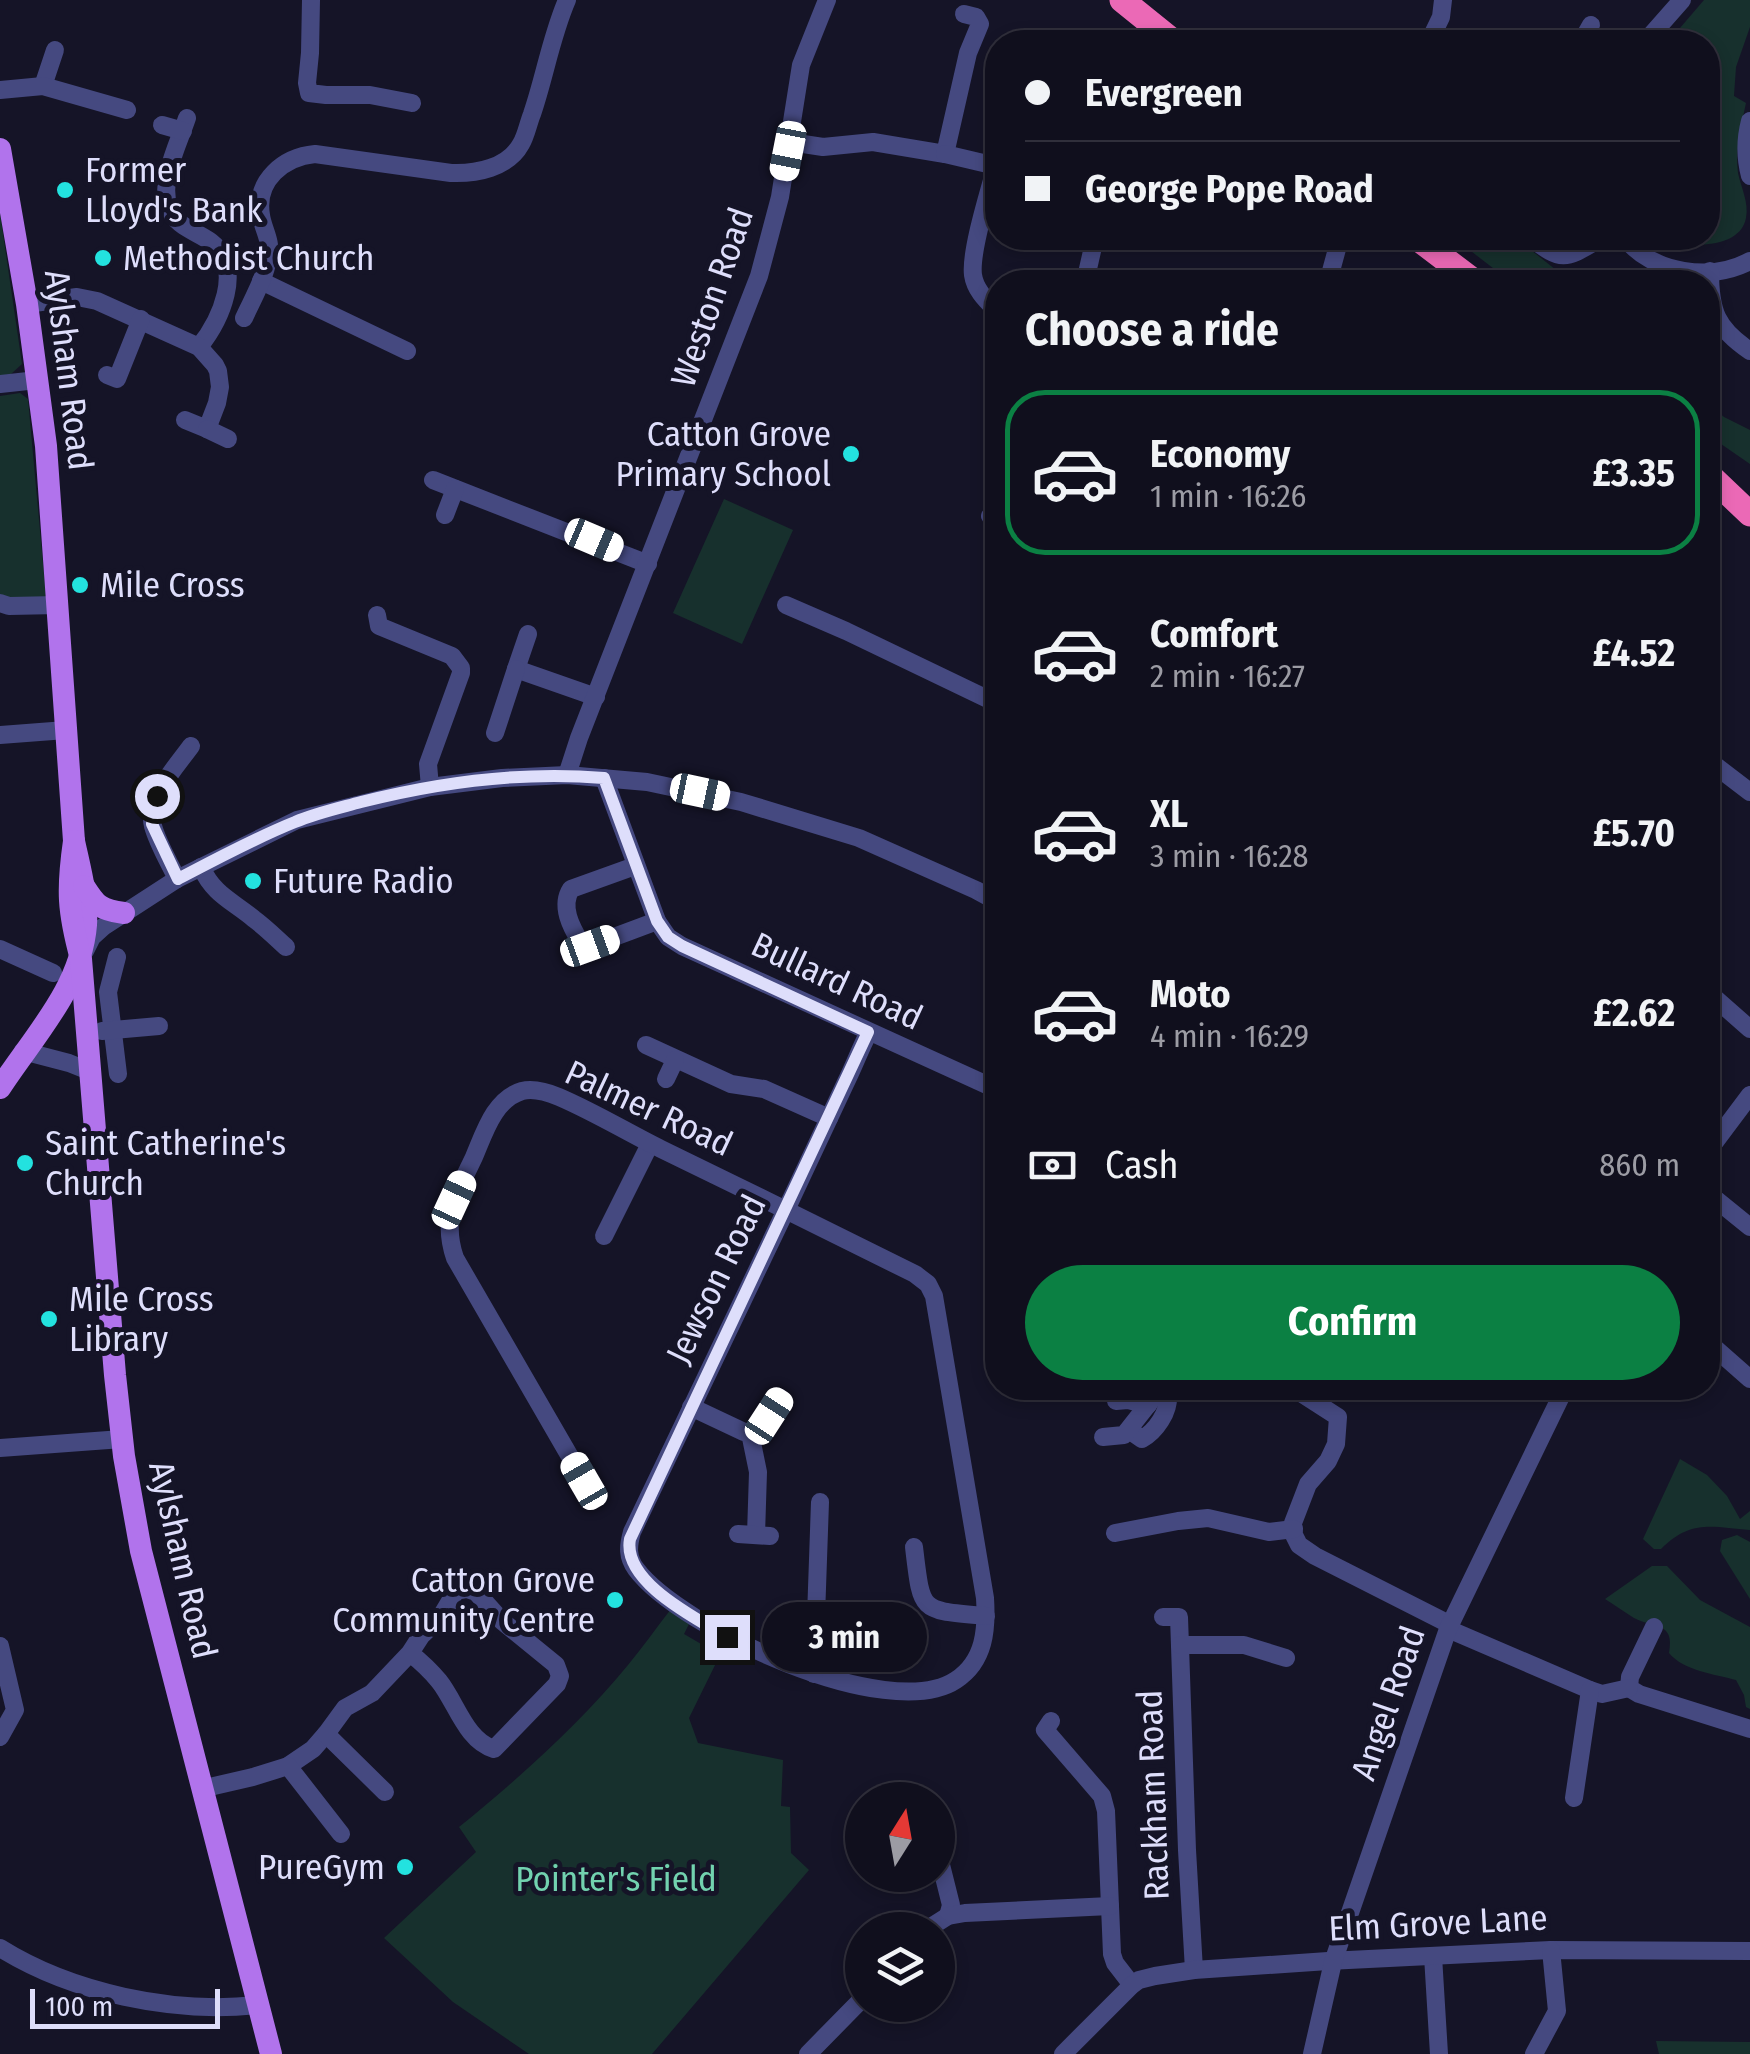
<!DOCTYPE html>
<meta charset="utf-8">
<style>
body{margin:0;font-family:"Fira Sans Condensed",sans-serif;background:#191826;color:#f1f3f6;height:100vh;display:flex;flex-direction:column;font-size:38px;white-space:nowrap}
*{box-sizing:border-box;margin:0}
p{font-size:32px;color:#9c9ca4}
.icon{flex:none;width:55px;height:55px;fill:none;stroke:currentColor;stroke-width:2;stroke-linecap:round;stroke-linejoin:round}
.map{position:relative;flex:1;overflow:hidden}
.sheet{position:absolute;left:985px;top:270px;width:735px;height:1130px;display:flex;flex-direction:column;background:#100f1d;border-radius:40px;box-shadow:0 5px 15px #0003,0 0 0 2px #302f3b}
.sheet>*{flex:none}
.hud{position:absolute;left:985px;top:30px;width:735px;height:220px;border-radius:40px;box-shadow:0 5px 15px #0003,0 0 0 2px #302f3b;display:grid;align-content:center;height:220px;padding:0 40px;background:#100f1d}
.needle{width:65px;rotate:11deg}
.buttons{position:absolute;left:845px;top:1782px;display:grid;gap:20px}
.buttons a{display:grid;place-items:center;width:110px;height:110px;border-radius:50%;background:#100f1d;box-shadow:0 5px 15px #0003,0 0 0 2px #302f3b;font-size:50px}
.scale{position:absolute;left:30px;bottom:25px;width:190px;box-sizing:border-box;padding-left:10px;border:5px solid #dedefb;border-top:0;font-size:28px;line-height:35px;white-space:nowrap;color:#dedefb;-webkit-text-stroke:8px #151427;paint-order:stroke}
.end{position:absolute;width:45px;height:45px;margin:-22px;border:12px solid #dedefb;background:#111;box-shadow:0 0 0 5px #111}
.from{border-radius:50%}
.bubble{position:absolute;height:70px;border-radius:35px;background:#100f1d;box-shadow:0 5px 15px #0003,0 0 0 2px #302f3b;font-size:32px;font-weight:700;line-height:70px;text-align:center}
.car{position:absolute;width:30px;height:60px;margin:-30px -15px;border-radius:12px;box-shadow:0 0 8px 2px #0007;background:linear-gradient(#fff 24%,#345 0 40%,#fff 0 76%,#345 0 86%,#fff 0)}
.hud b{display:flex;align-items:center;gap:35px;height:95px;font-size:38px}
.hud b+b{border-top:2px solid #302f3b}
.hud i{width:25px;height:25px;background:#f1f3f6}
ul{padding:0;list-style:none}
li{display:flex;align-items:center;gap:30px;height:165px;margin:0 20px 15px;padding:0 20px;border:5px solid transparent;border-radius:40px}
li div{flex:1}
li b{display:block;font-size:38px}
li em{font-style:normal;font-weight:700}
li.active{border-color:#0b8043}
li>.icon{width:90px;height:90px;stroke-width:1.5}
h2{padding:0 40px;font-size:45px;line-height:120px}
.pay{display:flex;align-items:center;gap:25px;height:110px;padding:0 40px;font-size:38px}
.pay p{margin-inline-start:auto}
.action{display:flex;gap:20px;margin-top:auto;padding:20px 40px}
.action a{flex:1;height:115px;border-radius:60px;background:#0b8043;color:#fff;font-size:40px;font-weight:700;line-height:115px;text-align:center}
.map>svg:first-child{display:block}
.green{fill:#17302d}
.lines{fill:none;stroke-linecap:round;stroke-linejoin:round}
.minor{stroke:#454980;stroke-width:18}
.major{stroke:#b173ec;stroke-width:22}
.highway{stroke:#eb69b6;stroke-width:25}
.route{stroke:#dedefb;stroke-width:12}
.poi-dot{fill:#23e2df;stroke:#151427;stroke-width:4}
.labels{text-anchor:middle;dominant-baseline:central;stroke-width:10;stroke-linejoin:round;paint-order:stroke}
.poi-label{font-size:35px;fill:#dedefb;stroke:#151427;text-anchor:start}
.street-label{font-size:35px;fill:#dedefb;stroke:#151427}
.park-label{font-size:35px;fill:#72d2af;stroke:#151427}
</style>
<div class="map">
<svg width="1750" height="2054" viewBox="0 0 1750 2054">
<rect width="100%" height="100%" fill="#151427"/>
<g class="green">
<path d="M 1704,0 L 1750,0 L 1750,27 L 1736,67 L 1734,96 L 1746,103 C 1741,126 1735,150 1738,173 C 1741,188 1749,202 1746,218 C 1739,254 1675,246 1650,238 L 1708,238 L 1708,42 L 1668,42 Z"/>
<polygon points="0,213 22,364 11,374 0,376"/>
<polygon points="1454,238 1516,238 1571,282 1511,282"/>
<polygon points="20,393 28,399 46,597 0,600 0,396"/>
<polygon points="1708,404 1724,417 1750,430 1750,464 1708,435"/>
<polygon points="724,499 793,530 742,644 673,613"/>
<path d="M 1680,1459 L 1707,1475 L 1727,1496 L 1740,1519 L 1750,1511 L 1750,1530 C 1712,1527 1691,1519 1661,1549 L 1654,1549 L 1643,1539 Z"/>
<polygon points="1737,1535 1750,1542 1750,1599 1720,1551 1722,1540"/>
<path d="M 1652,1566 L 1667,1566 L 1700,1600 L 1750,1627 L 1750,1709 L 1746,1707 L 1744,1695 L 1736,1680 C 1714,1674 1684,1671 1669,1653 C 1675,1621 1654,1629 1634,1618 C 1624,1612 1615,1605 1605,1599 Z"/>
<path d="M 671,1609 L 690,1622 L 684,1634 L 720,1655 L 689,1718 L 698,1743 L 783,1760 L 781,1806 L 790,1807 L 791,1853 L 809,1870 L 652,2054 L 529,2054 L 453,2002 L 384,1938 L 476,1852 L 459,1827 C 518,1779 579,1725 628,1665 C 643,1647 656,1628 671,1609 Z"/>
<polygon points="1656,2041 1750,2042 1750,2054 1659,2054"/>
</g>
<g class="lines">
<g class="minor">
<polyline points="311,0 310,53 307,83 309,93 326,95 370,95 412,103"/>
<polyline points="1429,42 1441,17 1443,0"/>
<polyline points="1585,42 1582,41 1591,25"/>
<polyline points="1645,42 1682,0"/>
<polyline points="43,86 55,50"/>
<polyline points="0,90 43,86 127,110"/>
<path d="M 187,118 C 178,145 159,180 169,208 C 176,227 196,231 211,242 C 245,268 220,321 199,347"/>
<path d="M 1750,121 C 1745,140 1745,157 1750,176"/>
<polyline points="162,125 183,131"/>
<polyline points="790,142 823,147 873,142 945,154 968,53 980,24 976,17 964,14"/>
<path d="M 945,154 L 996,166 C 989,192 970,252 973,275 C 975,289 985,299 994,308"/>
<path d="M 1531,238 C 1564,264 1567,258 1601,238"/>
<path d="M 1625,238 C 1653,274 1711,282 1750,261"/>
<path d="M 1710,271 C 1710,311 1716,328 1750,351"/>
<polyline points="261,281 407,351"/>
<polyline points="1085,282 1095,238"/>
<polyline points="1328,282 1340,238"/>
<polyline points="27,304 77,297 97,301 199,347 215,365 218,371 220,387 217,403 207,429 185,420"/>
<path d="M 244,318 C 254,296 270,270 269,245 C 268,235 262,225 261,215 C 255,180 284,157 315,154 L 451,173 C 476,174 508,168 521,144 C 526,136 528,124 532,114 C 545,76 551,37 567,0"/>
<polyline points="107,375 117,379 141,319"/>
<polyline points="0,384 37,380"/>
<polyline points="207,429 228,439"/>
<polyline points="433,480 648,564"/>
<polyline points="445,515 455,489"/>
<polyline points="990,516 998,520"/>
<polyline points="0,603 9,606 58,605"/>
<polyline points="786,605 846,631 998,704"/>
<polyline points="377,615 379,626 452,656 461,668 461,673 428,764 430,787"/>
<polyline points="528,634 516,669 596,697"/>
<polyline points="495,733 516,669"/>
<polyline points="0,735 66,730"/>
<polyline points="1708,760 1750,792"/>
<polyline points="567,775 579,738 759,276 780,197 801,65 827,0"/>
<polyline points="604,778 657,921 668,937 682,946 998,1090"/>
<path d="M 635,866 L 571,889 C 560,906 571,927 581,943 L 590,946 L 657,921"/>
<path d="M 201,867 C 214,895 231,900 254,919 C 265,927 275,937 286,947"/>
<path d="M 177,879 C 169,862 158,844 153,826 C 146,798 176,767 191,746"/>
<polyline points="0,949 53,973"/>
<polyline points="85,951 92,937 103,927 177,879 297,820 430,787 502,778 567,775 647,782 741,802 859,838 976,890 998,902"/>
<polyline points="117,957 108,992 118,1074"/>
<polyline points="1708,992 1750,1029"/>
<polyline points="102,1031 159,1026"/>
<polyline points="646,1045 731,1084 764,1089 829,1118"/>
<polyline points="23,1051 69,1063 89,1071"/>
<polyline points="666,1079 675,1060"/>
<polyline points="1708,1151 1750,1095"/>
<polyline points="1708,1193 1750,1227"/>
<polyline points="604,1236 650,1144"/>
<polyline points="1708,1342 1750,1379"/>
<polyline points="1293,1388 1338,1417 1336,1444 1328,1461 1308,1484 1293,1523 1294,1535 1299,1545 1315,1556 1449,1624"/>
<polyline points="1116,1401 1128,1400 1148,1405"/>
<path d="M 691,1407 L 744,1432 C 762,1433 771,1413 780,1398"/>
<path d="M 1129,1430 L 1142,1439 C 1156,1431 1169,1412 1168,1396 L 1160,1389"/>
<polyline points="750,1433 758,1472 756,1535"/>
<polyline points="1103,1437 1124,1435 1161,1388"/>
<polyline points="0,1448 122,1439"/>
<path d="M 591,1493 L 455,1258 C 441,1218 457,1193 474,1157 C 484,1134 494,1099 522,1091 C 534,1088 547,1092 559,1097 C 594,1112 627,1132 661,1149 C 746,1190 830,1232 915,1274 L 928,1284 L 934,1296 L 985,1598 C 987,1629 985,1661 956,1680 C 889,1725 680,1628 636,1569 C 627,1557 628,1546 632,1532 L 783,1216 L 786,1210 C 806,1167 826,1125 846,1082 C 854,1066 860,1049 869,1032"/>
<polyline points="1115,1533 1178,1521 1208,1518 1269,1532 1294,1529"/>
<polyline points="738,1534 770,1536"/>
<path d="M 914,1547 C 922,1614 919,1610 986,1616"/>
<polyline points="1163,1617 1179,1617 1187,1850 1194,1970"/>
<polyline points="1654,1627 1630,1677 1629,1688 1639,1694 1750,1729"/>
<polyline points="1448,1629 1590,1690 1602,1694 1629,1688"/>
<polyline points="1180,1645 1244,1645 1286,1658"/>
<polyline points="0,1646 15,1710 0,1737"/>
<polyline points="814,1674 820,1502"/>
<polyline points="1051,1721 1045,1730 1102,1796 1106,1811 1112,1954 1115,1963 1132,1985"/>
<polyline points="288,1766 313,1749 326,1734"/>
<polyline points="201,1789 253,1777 288,1766 341,1834"/>
<path d="M 385,1792 L 326,1734 L 345,1708 L 372,1693 L 410,1653 L 421,1636 L 440,1618 L 456,1591 L 467,1589 L 476,1592 L 502,1621 L 556,1665 L 560,1676 L 557,1684 L 494,1749 C 466,1741 456,1702 439,1681 C 430,1670 420,1661 410,1653"/>
<polyline points="1574,1798 1590,1690"/>
<polyline points="941,1865 951,1905 948,1916"/>
<polyline points="926,1930 948,1916 965,1913 1110,1906"/>
<path d="M 0,1948 C 72,1993 173,2014 257,2005"/>
<polyline points="1433,1956 1439,2054"/>
<polyline points="808,2054 862,1999"/>
<polyline points="1063,2054 1132,1985 1139,1980 1155,1976 1194,1970 1328,1961 1551,1950 1750,1951"/>
<polyline points="1312,2054 1333,1962 1448,1629 1565,1388"/>
<polyline points="1534,2054 1557,2011 1551,1950"/>
</g>
<g class="major">
<path d="M 0,149 L 27,304 L 46,446 L 74,841 C 80,869 88,897 86,925 C 81,988 33,1037 0,1088"/>
<path d="M 74,841 C 67,890 68,911 81,959 L 115,1375 L 124,1456 L 141,1551 L 271,2054"/>
<path d="M 84,886 C 96,905 100,910 124,913"/>
</g>
<g class="highway">
<polyline points="1122,0 1174,42"/>
<polyline points="1417,238 1475,282"/>
<polyline points="1708,474 1750,514"/>
</g>
</g>
<g class="lines">
<path class="route" d="M 157,796 L 152,824 L 178,879 C 216,859 255,838 295,822 C 316,813 339,808 361,802 C 440,782 522,771 604,778 L 657,921 L 668,937 L 682,946 L 868,1032 L 630,1539 C 622,1582 696,1618 727,1637"/>
</g>
<g class="poi-dot">
<circle cx="65" cy="190" r="10"/>
<circle cx="103" cy="258" r="10"/>
<circle cx="851" cy="454" r="10"/>
<circle cx="80" cy="585" r="10"/>
<circle cx="253" cy="881" r="10"/>
<circle cx="25" cy="1163" r="10"/>
<circle cx="49" cy="1319" r="10"/>
<circle cx="615" cy="1600" r="10"/>
<circle cx="405" cy="1867" r="10"/>
</g>
<g class="labels">
<g class="poi-label">
<text x="85" y="170">Former<tspan x="85" dy="40">Lloyd's Bank</tspan></text>
<text x="123" y="258">Methodist Church</text>
<text x="831" y="434" text-anchor="end">Catton Grove<tspan x="831" dy="40">Primary School</tspan></text>
<text x="100" y="585">Mile Cross</text>
<text x="273" y="881">Future Radio</text>
<text x="45" y="1143">Saint Catherine's<tspan x="45" dy="40">Church</tspan></text>
<text x="69" y="1299">Mile Cross<tspan x="69" dy="40">Library</tspan></text>
<text x="595" y="1580" text-anchor="end">Catton Grove<tspan x="595" dy="40">Community Centre</tspan></text>
<text x="385" y="1867" text-anchor="end">PureGym</text>
</g>
<g class="street-label">
<text transform="translate(712 297) rotate(-71)">Weston Road</text>
<text transform="translate(69 370) rotate(83)">Aylsham Road</text>
<text transform="translate(837 981) rotate(25)">Bullard Road</text>
<text transform="translate(649 1108) rotate(25)">Palmer Road</text>
<text transform="translate(716 1279) rotate(-64)">Jewson Road</text>
<text transform="translate(183 1560) rotate(77)">Aylsham Road</text>
<text transform="translate(1388 1703) rotate(-71)">Angel Road</text>
<text transform="translate(1153 1795) rotate(-92)">Rackham Road</text>
<text transform="translate(1438 1923) rotate(-3)">Elm Grove Lane</text>
</g>
<g class="park-label">
<text x="616" y="1879">Pointer's Field</text>
</g>
</g>
</svg>
<div class="buttons">
<a><svg class="needle" viewBox="-14 -14 28 28"><path d="M0-13l5 13h-10z" fill="#e53935"/><path d="M0 13l5-13h-10z" fill="#9c9ca4"/></svg></a>
<a><svg class="icon" aria-label="layers" viewBox="0 0 24 24"><path d="M12 4l9 5-9 5-9-5zM3 14l9 5 9-5"/></svg></a>
</div>
<div class="scale">100 m</div>
<i class="end from" style="left:157px;top:796px"></i>
<i class="end" style="left:727px;top:1637px"></i>
<div class="bubble" style="left:762px;top:1602px;width:165px">3 min</div>
<i class="car" style="left:788px;top:151px;rotate:191deg"></i>
<i class="car" style="left:594px;top:540px;rotate:113deg"></i>
<i class="car" style="left:700px;top:792px;rotate:102deg"></i>
<i class="car" style="left:590px;top:946px;rotate:70deg"></i>
<i class="car" style="left:454px;top:1200px;rotate:25deg"></i>
<i class="car" style="left:769px;top:1416px;rotate:33deg"></i>
<i class="car" style="left:584px;top:1481px;rotate:330deg"></i>
<div class="hud">
<b><i class="from"></i>Evergreen</b>
<b><i></i>George Pope Road</b>
</div>
<section class="sheet">
<h2>Choose a ride</h2>
<ul>
<li class="active"><svg class="icon" aria-label="car" viewBox="0 0 24 24"><path d="M5 17H2v-5l4-1 3-4h7l3 4 3 1v5h-3M9 17h6M6 11h13"/><circle cx="7" cy="17" r="2"/><circle cx="17" cy="17" r="2"/></svg><div><b>Economy</b><p>1 min · 16:26</p></div><em>£3.35</em></li>
<li><svg class="icon" aria-label="car" viewBox="0 0 24 24"><path d="M5 17H2v-5l4-1 3-4h7l3 4 3 1v5h-3M9 17h6M6 11h13"/><circle cx="7" cy="17" r="2"/><circle cx="17" cy="17" r="2"/></svg><div><b>Comfort</b><p>2 min · 16:27</p></div><em>£4.52</em></li>
<li><svg class="icon" aria-label="car" viewBox="0 0 24 24"><path d="M5 17H2v-5l4-1 3-4h7l3 4 3 1v5h-3M9 17h6M6 11h13"/><circle cx="7" cy="17" r="2"/><circle cx="17" cy="17" r="2"/></svg><div><b>XL</b><p>3 min · 16:28</p></div><em>£5.70</em></li>
<li><svg class="icon" aria-label="car" viewBox="0 0 24 24"><path d="M5 17H2v-5l4-1 3-4h7l3 4 3 1v5h-3M9 17h6M6 11h13"/><circle cx="7" cy="17" r="2"/><circle cx="17" cy="17" r="2"/></svg><div><b>Moto</b><p>4 min · 16:29</p></div><em>£2.62</em></li>
</ul>
<div class="pay"><svg class="icon" aria-label="cash" viewBox="0 0 24 24"><path d="M3 7h18v10H3z"/><circle cx="12" cy="12" r="2"/></svg>Cash<p>860 m</p></div>
<div class="action"><a>Confirm</a></div>
</section>
</div>
